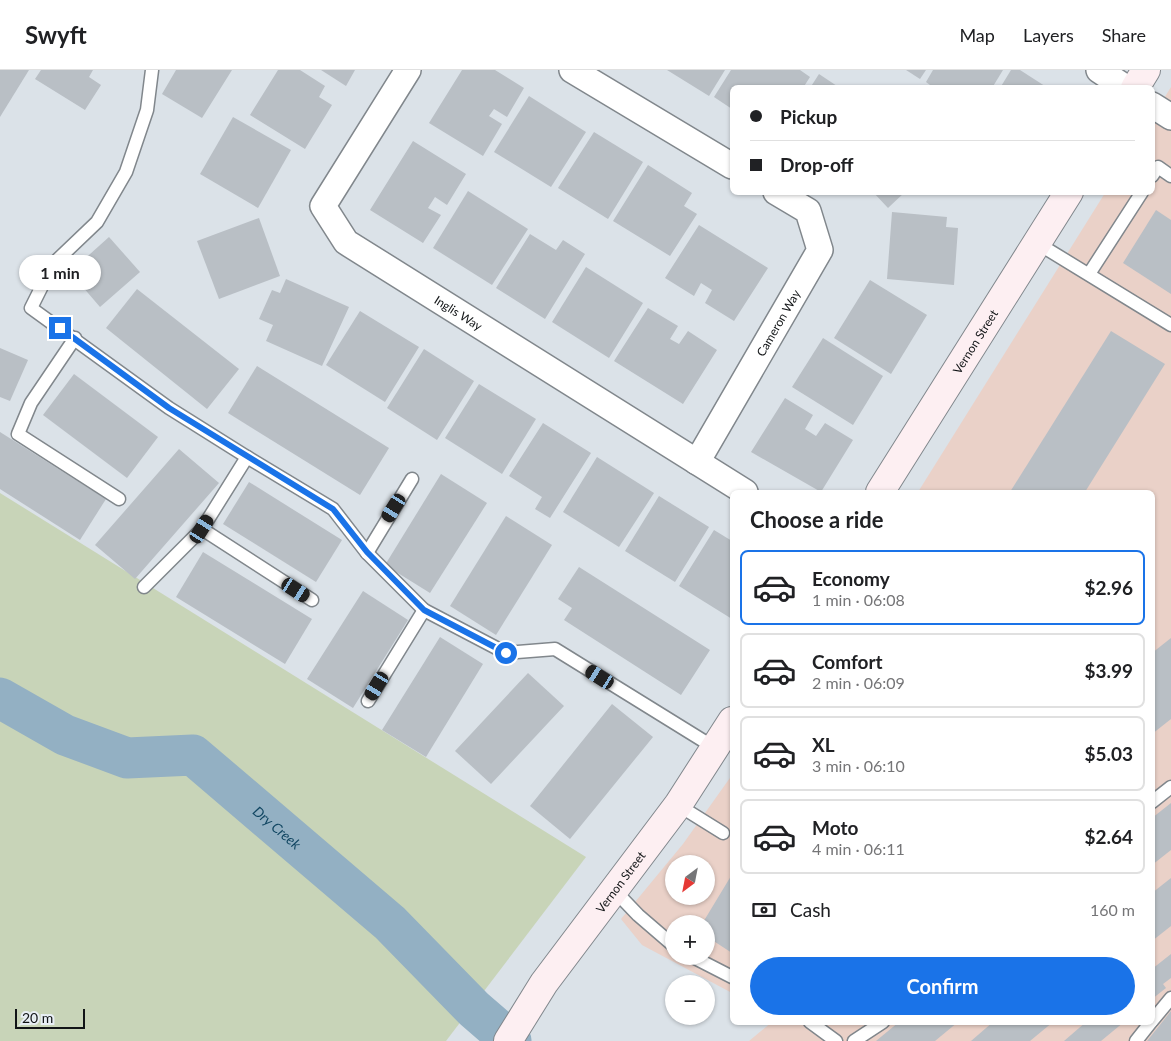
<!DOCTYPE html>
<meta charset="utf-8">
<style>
body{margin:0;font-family:Lato,sans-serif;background:#f2f2f2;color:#202124;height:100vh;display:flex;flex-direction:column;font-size:19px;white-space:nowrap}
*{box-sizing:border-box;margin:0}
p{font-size:16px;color:#757577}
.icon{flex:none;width:28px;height:28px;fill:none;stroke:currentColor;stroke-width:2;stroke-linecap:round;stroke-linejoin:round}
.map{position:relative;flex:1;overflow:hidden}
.panel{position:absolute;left:730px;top:420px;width:425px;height:535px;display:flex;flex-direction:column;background:#fff;border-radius:8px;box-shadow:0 1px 4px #0004}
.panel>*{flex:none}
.guide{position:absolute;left:730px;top:15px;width:425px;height:110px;border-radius:8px;box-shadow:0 1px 4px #0004;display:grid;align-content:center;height:110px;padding:0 20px;background:#fff}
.needle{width:32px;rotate:212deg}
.controls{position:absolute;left:665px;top:785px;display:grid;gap:10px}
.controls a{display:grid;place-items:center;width:50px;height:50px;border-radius:50%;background:#fff;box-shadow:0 1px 4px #0004;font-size:25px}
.scale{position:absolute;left:15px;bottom:12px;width:70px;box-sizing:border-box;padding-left:5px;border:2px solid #111416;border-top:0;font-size:14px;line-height:18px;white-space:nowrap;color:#111416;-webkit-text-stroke:4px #e8eff5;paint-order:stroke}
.end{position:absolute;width:22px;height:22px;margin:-11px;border:6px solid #1a73e8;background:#fff;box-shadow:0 0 0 2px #fff}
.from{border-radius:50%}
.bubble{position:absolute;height:35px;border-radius:18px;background:#fff;box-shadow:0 1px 4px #0004;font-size:16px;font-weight:700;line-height:35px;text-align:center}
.car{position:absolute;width:15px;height:30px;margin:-15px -8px;border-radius:6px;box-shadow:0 0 4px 1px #0007;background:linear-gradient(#222 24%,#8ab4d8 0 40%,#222 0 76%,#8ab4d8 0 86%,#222 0)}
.guide b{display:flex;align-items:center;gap:18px;height:48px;font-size:19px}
.guide b+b{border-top:1px solid #e0e0e0}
.guide i{width:12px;height:12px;background:#202124}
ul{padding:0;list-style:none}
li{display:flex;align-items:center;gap:15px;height:75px;margin:0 10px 8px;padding:0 10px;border:2px solid #e0e0e0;border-radius:8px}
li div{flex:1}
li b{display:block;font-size:19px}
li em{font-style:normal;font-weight:700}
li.current{border-color:#1a73e8}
li>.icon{width:45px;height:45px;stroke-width:1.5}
h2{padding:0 20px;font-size:22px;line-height:60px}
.pay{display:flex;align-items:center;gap:12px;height:55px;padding:0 20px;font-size:19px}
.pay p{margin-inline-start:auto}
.action{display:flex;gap:10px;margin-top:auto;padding:10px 20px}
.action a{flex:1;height:58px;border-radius:30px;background:#1a73e8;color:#fff;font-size:20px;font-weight:700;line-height:58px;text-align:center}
header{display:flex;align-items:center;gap:30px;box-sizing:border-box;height:70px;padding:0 25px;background:#fff;border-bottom:1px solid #e0e0e0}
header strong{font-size:24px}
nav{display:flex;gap:28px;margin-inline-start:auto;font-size:18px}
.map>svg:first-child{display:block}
.commercial{fill:#ead1c8;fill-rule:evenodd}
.green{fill:#c8d4b8}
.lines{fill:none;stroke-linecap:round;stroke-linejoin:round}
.river{stroke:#93b0c3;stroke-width:41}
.building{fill:#b9bfc5}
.lane-casing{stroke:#81878c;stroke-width:15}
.street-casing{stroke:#81878c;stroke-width:28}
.secondary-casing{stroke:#81878c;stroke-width:30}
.lane{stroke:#fff;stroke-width:12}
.street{stroke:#fff;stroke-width:25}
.secondary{stroke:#fdeff2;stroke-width:28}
.route{stroke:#1a73e8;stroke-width:6}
.labels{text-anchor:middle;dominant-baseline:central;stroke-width:4;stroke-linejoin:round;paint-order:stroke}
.street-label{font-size:12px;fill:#111416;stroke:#e8eff5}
.water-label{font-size:14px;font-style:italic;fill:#114662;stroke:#e8eff5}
</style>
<header>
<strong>Swyft</strong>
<nav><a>Map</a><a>Layers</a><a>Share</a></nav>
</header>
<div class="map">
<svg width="1171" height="971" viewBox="0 0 1171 971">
<rect width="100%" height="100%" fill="#dbe2e8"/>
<g class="commercial">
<polygon points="1171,17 1171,628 1153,643 1152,422 918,422 1105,123 1152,122 1153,46"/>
<polygon points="1171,635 1171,971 749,971 772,952 1152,952 1153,650"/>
<path d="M 732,705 L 732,923 L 642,875 L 621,849 L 683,774 ZM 674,794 L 706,794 L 706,826 L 674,826 ZM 674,854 L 706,854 L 706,886 L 674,886 Z"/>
</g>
<polygon class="green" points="0,423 586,787 446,971 0,971"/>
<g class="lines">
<path class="river" id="s1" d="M 0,628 L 65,665 L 127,688 L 193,685 L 390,853 L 474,939 L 511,971"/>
</g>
<g class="building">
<polygon points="0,0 29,0 0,47"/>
<polygon points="41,0 93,0 89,7 101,15 85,40 35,9"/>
<polygon points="176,0 232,0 202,48 162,24"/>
<polygon points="278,0 300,0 325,16 319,27 332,35 305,79 250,45"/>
<polygon points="321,0 355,0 346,16"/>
<polygon points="462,0 495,0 524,18 507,47 494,39 489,46 502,54 483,86 429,53"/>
<polygon points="667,0 725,0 709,26"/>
<polygon points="731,0 800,0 810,7 803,18 732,18 732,39 714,27"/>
<polygon points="906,0 926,0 920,9"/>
<polygon points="933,0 1003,0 992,18 934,18 926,12"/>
<polygon points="1011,0 1020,0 1048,18 1000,18"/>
<polygon points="819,4 840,18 810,18"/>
<polygon points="529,26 586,62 551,117 494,82"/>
<polygon points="233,47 291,80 258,138 200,104"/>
<polygon points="594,62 643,92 608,149 558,118"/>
<polygon points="413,71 466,104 447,135 435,127 428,138 441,145 423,173 370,140"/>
<polygon points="648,95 692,123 684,136 697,144 670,186 613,151"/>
<polygon points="468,121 528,159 492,215 433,178"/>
<polygon points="873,122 905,122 888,138"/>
<polygon points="1156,140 1171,150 1171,224 1123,193"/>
<polygon points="892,142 947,147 946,157 958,158 954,215 887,209"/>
<polygon points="259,148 280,206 219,229 197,171"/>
<polygon points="699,155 768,198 734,251 705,233 712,220 701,213 694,226 665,208"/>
<polygon points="530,164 556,180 563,170 585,184 545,249 496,218"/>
<polygon points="109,167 140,202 100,237 70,202"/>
<polygon points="586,197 643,233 609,288 552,252"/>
<polygon points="286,209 349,237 322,296 266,271 273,255 259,249 272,220 280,223"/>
<polygon points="870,210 927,245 891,304 834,268"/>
<polygon points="137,219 239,299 207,339 106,258"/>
<polygon points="648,238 678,256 670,269 679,274 688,261 717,280 683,334 614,291"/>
<polygon points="360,241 419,277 385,332 326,295"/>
<polygon points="1111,261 1165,294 1085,422 1010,422"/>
<polygon points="823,268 883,306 853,355 792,317"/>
<polygon points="0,278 28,290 10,331 0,327"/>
<polygon points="424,279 474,311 437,370 387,338"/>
<polygon points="257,296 389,378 360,425 228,343"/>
<polygon points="74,304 158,367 127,408 43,345"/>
<polygon points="479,314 536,349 502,404 445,368"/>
<polygon points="785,328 813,345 805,359 816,366 825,353 853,370 821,422 751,382"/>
<polygon points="543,353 591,383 550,448 535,439 542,427 509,406"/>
<polygon points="0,362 106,429 80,470 0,419"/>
<polygon points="179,379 219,413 135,509 95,475"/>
<polygon points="597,387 654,423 619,477 563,442"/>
<polygon points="441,404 487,433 430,523 385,495"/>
<polygon points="249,412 342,470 316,512 223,454"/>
<polygon points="659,426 709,457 675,512 625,481"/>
<polygon points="506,446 552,475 496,565 450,536"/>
<polygon points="714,460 732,471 732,549 679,516"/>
<polygon points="203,482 312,549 285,594 176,527"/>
<polygon points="579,497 710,580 681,625 564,550 572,538 558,529"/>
<polygon points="363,521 408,550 353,638 307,609"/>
<polygon points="440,567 483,594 426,687 382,660"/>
<polygon points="1171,568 1171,649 1152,664 1152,583"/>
<polygon points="528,603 564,636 491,714 455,681"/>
<polygon points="612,634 653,667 570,769 530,736"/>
<polygon points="1171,733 1171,780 1152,795 1152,748"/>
<polygon points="731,806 732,807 732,883 706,866 706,854 702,854"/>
<polygon points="1171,808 1171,856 1152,871 1152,823"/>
<polygon points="1171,884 1171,908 1163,914 1166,918 1152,929 1152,899"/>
<polygon points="1171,941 1171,971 1147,971"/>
<polygon points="899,952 958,952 935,971 876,971"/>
<polygon points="993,952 1053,952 1030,971 971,971"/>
<polygon points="1086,952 1124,952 1101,971 1064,971"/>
</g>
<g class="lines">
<defs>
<g id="lane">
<polyline points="152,0 147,40 126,102 97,152 53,194 31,238 169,338 247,387"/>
<polyline points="1152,106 1158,97 1171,106"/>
<polyline points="1037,173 1171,255"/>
<polyline points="1089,204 1142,122"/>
<polyline points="75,268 31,333 18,364 119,429"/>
<polyline points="202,459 247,387 333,439 367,483 424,540"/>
<polyline points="367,483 412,409"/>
<polyline points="144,517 202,459 312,530"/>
<polyline points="368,631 424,540 506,583 555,579 715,678"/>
<polyline points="1152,732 1171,717"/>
<polyline points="678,735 723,763"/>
<polyline points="615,821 638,845 674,876"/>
<polyline points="691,886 732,907"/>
<polyline points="1152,951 1171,928"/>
<polyline points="810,952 836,971"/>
<polyline points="854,971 883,952"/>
<polyline points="1136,971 1151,952"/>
</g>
<g id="street">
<path id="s2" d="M 408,0 L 323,136 L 346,172 L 745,422"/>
<polyline points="572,0 732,96"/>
<polyline points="1099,0 1126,18"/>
<polyline points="1152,35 1171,47"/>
<path id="s3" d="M 697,392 L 820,180 L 808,141 L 776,122"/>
</g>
<g id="secondary">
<polyline points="1135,18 1146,0"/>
<path id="s4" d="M 880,422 L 1069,122"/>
<path id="s5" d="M 508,971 L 544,913 L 678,735 L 732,651"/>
</g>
</defs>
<use href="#lane" class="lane-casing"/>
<use href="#street" class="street-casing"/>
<use href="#secondary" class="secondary-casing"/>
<use href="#lane" class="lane"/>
<use href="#street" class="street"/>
<use href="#secondary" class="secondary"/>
</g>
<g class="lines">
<polyline class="route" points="60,258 169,338 333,439 367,482 424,540 506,583"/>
</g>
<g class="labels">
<g class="street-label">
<text stroke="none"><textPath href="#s2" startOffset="336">Inglis Way</textPath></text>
<text stroke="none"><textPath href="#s3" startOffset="161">Cameron Way</textPath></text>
<text stroke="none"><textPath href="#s4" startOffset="178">Vernon Street</textPath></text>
<text stroke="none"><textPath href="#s5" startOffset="195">Vernon Street</textPath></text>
</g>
<g class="water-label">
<text stroke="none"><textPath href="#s1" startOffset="318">Dry Creek</textPath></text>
</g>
</g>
</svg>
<div class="controls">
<a><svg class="needle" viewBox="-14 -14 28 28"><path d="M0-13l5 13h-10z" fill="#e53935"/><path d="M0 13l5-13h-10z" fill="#757577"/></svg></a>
<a>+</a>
<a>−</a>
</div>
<div class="scale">20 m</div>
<i class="end from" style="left:506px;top:583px"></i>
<i class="end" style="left:60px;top:258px"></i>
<div class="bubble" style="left:19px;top:185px;width:82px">1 min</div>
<i class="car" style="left:394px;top:438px;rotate:212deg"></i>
<i class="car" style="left:202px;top:459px;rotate:32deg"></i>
<i class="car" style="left:296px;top:520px;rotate:123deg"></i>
<i class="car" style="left:600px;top:607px;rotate:302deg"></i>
<i class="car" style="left:377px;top:616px;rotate:211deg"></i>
<div class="guide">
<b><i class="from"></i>Pickup</b>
<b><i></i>Drop-off</b>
</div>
<section class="panel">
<h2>Choose a ride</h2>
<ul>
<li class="current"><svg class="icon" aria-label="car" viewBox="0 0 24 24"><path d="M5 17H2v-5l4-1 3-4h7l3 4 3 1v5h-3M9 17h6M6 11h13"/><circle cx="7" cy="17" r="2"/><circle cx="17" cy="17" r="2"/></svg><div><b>Economy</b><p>1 min · 06:08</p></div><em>$2.96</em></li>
<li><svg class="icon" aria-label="car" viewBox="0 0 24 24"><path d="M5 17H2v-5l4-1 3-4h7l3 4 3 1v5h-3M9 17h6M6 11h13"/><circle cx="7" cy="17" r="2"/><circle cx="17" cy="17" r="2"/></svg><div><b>Comfort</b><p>2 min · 06:09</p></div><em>$3.99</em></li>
<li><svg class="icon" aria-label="car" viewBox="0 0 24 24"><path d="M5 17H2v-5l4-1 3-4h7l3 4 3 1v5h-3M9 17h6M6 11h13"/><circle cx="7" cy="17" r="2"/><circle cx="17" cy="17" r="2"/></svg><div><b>XL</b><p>3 min · 06:10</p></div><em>$5.03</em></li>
<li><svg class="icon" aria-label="car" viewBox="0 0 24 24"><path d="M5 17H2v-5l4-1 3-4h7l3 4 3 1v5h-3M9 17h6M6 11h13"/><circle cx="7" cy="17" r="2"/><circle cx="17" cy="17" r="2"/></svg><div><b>Moto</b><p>4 min · 06:11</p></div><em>$2.64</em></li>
</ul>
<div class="pay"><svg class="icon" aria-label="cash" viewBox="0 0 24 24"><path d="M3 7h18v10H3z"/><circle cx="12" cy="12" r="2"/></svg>Cash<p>160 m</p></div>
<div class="action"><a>Confirm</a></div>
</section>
</div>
